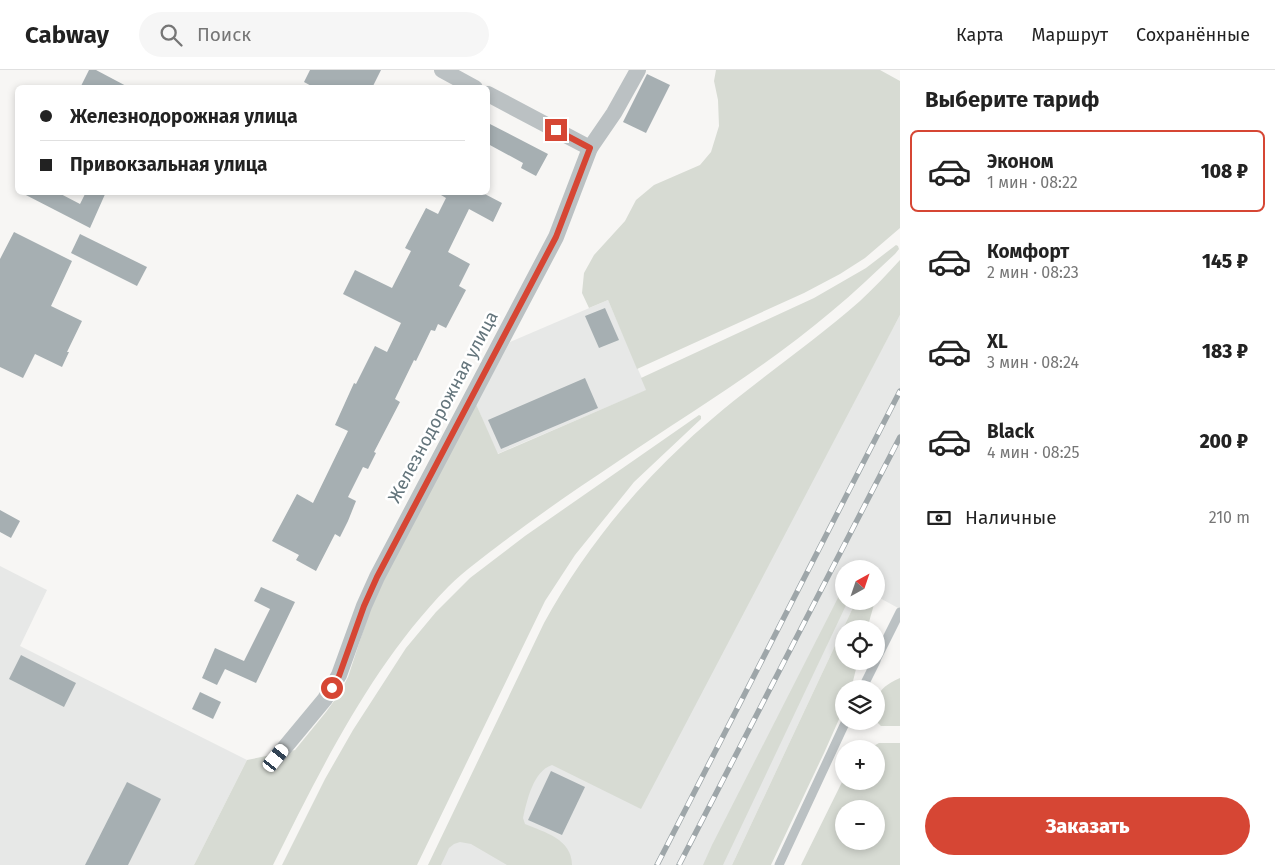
<!DOCTYPE html>
<html lang="ru">
<meta charset="utf-8">
<style>
body{margin:0;font-family:"Fira Sans",sans-serif;background:#f6f6f6;color:#222;height:100vh;display:flex;flex-direction:column;font-size:19px;white-space:nowrap}
*{box-sizing:border-box;margin:0}
p{font-size:16px;color:#767676}
.icon{flex:none;width:28px;height:28px;fill:none;stroke:currentColor;stroke-width:2;stroke-linecap:round;stroke-linejoin:round}
.map{position:relative;flex:1;overflow:hidden}
.sheet{display:flex;flex-direction:column;background:#fff;width:375px}
.sheet>*{flex:none}
.guide{position:absolute;left:15px;top:15px;width:475px;height:110px;border-radius:8px;box-shadow:0 2px 8px #0003;display:grid;align-content:center;height:110px;padding:0 25px;background:#fff}
.needle{width:32px;rotate:40deg}
.buttons{position:absolute;left:835px;top:490px;display:grid;gap:10px}
.buttons a{display:grid;place-items:center;width:50px;height:50px;border-radius:50%;background:#fff;box-shadow:0 2px 8px #0003;font-size:25px}
.end{position:absolute;width:22px;height:22px;margin:-11px;border:6px solid #d64634;background:#fff;box-shadow:0 0 0 2px #fff}
.from{border-radius:50%}
.car{position:absolute;width:15px;height:30px;margin:-15px -8px;border-radius:6px;box-shadow:0 0 4px 1px #0007;background:linear-gradient(#fff 24%,#345 0 40%,#fff 0 76%,#345 0 86%,#fff 0)}
.guide b{display:flex;align-items:center;gap:18px;height:48px;font-size:19px}
.guide b+b{border-top:1px solid #e0e0e0}
.guide i{width:12px;height:12px;background:#222}
ul{padding:0;list-style:none}
li{display:flex;align-items:center;gap:15px;height:82px;margin:0 10px 8px;padding:0 15px;border:2px solid transparent;border-radius:8px}
li div{flex:1}
li b{display:block;font-size:19px}
li em{font-style:normal;font-weight:800}
li.active{border-color:#d64634}
li>.icon{width:45px;height:45px;stroke-width:1.5}
h2{padding:0 25px;font-size:22px;line-height:60px}
.pay{display:flex;align-items:center;gap:12px;height:55px;padding:0 25px;font-size:19px}
.pay p{margin-inline-start:auto}
.button{display:flex;gap:10px;margin-top:auto;padding:10px 25px}
.button a{flex:1;height:58px;border-radius:30px;background:#d64634;color:#fff;font-size:20px;font-weight:800;line-height:58px;text-align:center}
header{display:flex;align-items:center;gap:30px;box-sizing:border-box;height:70px;padding:0 25px;background:#fff;border-bottom:1px solid #e0e0e0}
header strong{font-size:24px}
nav{display:flex;gap:28px;margin-inline-start:auto;font-size:18px}
.search{width:350px;height:45px;background:#f6f6f6;display:flex;align-items:center;gap:12px;box-sizing:border-box;padding:0 18px;border-radius:28px;color:#767676;font-size:19px}
main{display:flex;flex:1;min-height:0}
.map>svg:first-child{display:block}
.built{fill:#e7e8e7}
.green{fill:#d7dbd3;fill-rule:evenodd}
.building{fill:#a6afb2}
.lines{fill:none;stroke-linecap:round;stroke-linejoin:round}
.service{stroke:#bbc1c3;stroke-width:9}
.minor{stroke:#bbc1c3;stroke-width:16}
.rail-casing{stroke:#9ea6a9;stroke-width:5.5}
.rail{stroke:#fff;stroke-width:4;stroke-dasharray:11;stroke-linecap:butt}
.route{stroke:#d64634;stroke-width:6}
.labels{text-anchor:middle;dominant-baseline:central;stroke-width:5;stroke-linejoin:round;paint-order:stroke}
.street-label{font-size:18px;fill:#64757c;stroke:#fff}
</style>
<header>
<strong>Cabway</strong>
<div class="search"><svg class="icon" aria-label="search" viewBox="0 0 24 24"><circle cx="10" cy="10" r="6"/><path d="M15 15l6 6"/></svg>Поиск</div>
<nav><a>Карта</a><a>Маршрут</a><a>Сохранённые</a></nav>
</header>
<main>
<div class="map">
<svg width="900" height="795" viewBox="0 0 900 795">
<rect width="100%" height="100%" fill="#f7f6f4"/>
<g class="built">
<polygon points="608,230 647,320 497,384 476,334 510,272"/>
<polygon points="900,245 900,539 876,526 876,499 844,499 844,531 856,531 732,795 428,795 848,342"/>
<polygon points="0,496 47,520 20,576 247,690 194,795 0,795"/>
</g>
<g class="green">
<polygon points="716,0 880,0 900,11 900,158 865,188 840,204 804,223 637,299 608,230 589,238 582,223 584,203 594,185 625,151 636,130 654,115 700,95 711,82 719,56 718,30 714,11"/>
<path d="M 896,175 L 898,176 L 899,179 L 895,184 C 874,203 854,223 832,241 C 765,298 689,343 617,392 C 578,418 540,444 503,472 C 485,486 465,500 448,517 C 371,596 322,697 273,795 L 194,795 L 247,690 L 295,680 L 326,642 L 339,624 L 348,607 L 371,537 L 390,497 L 476,334 L 498,384 L 646,320 L 641,308 L 814,228 L 866,198 Z"/>
<path d="M 900,190 L 900,245 L 641,739 L 552,695 C 533,701 527,731 523,748 L 525,754 C 544,762 572,769 572,795 L 507,795 L 471,774 L 460,772 L 454,774 L 449,778 L 441,795 L 428,795 L 544,553 C 580,487 628,426 684,374 C 739,322 803,281 860,231 C 874,218 887,204 900,190 Z"/>
<polygon points="699,345 701,346 701,349 634,412 626,422 575,485 545,531 417,795 282,795 325,709 353,660 406,578 436,542 470,508 525,466"/>
<polygon points="844,516 844,531 848,531 723,795 703,795 712,775"/>
<polygon points="856,531 875,531 867,559 844,559 844,591 858,591 851,619 844,619 844,638 824,683 771,795 732,795"/>
<path d="M 900,608 L 900,656 L 881,656 L 876,651 C 879,627 872,621 900,608 Z"/>
<path d="M 879,673 L 900,673 L 900,795 L 801,795 L 844,708 L 844,711 L 876,711 L 876,679 L 868,679 ZM 844,739 L 876,739 L 876,771 L 844,771 Z"/>
</g>
<g class="building">
<polygon points="89,0 96,0 130,18 80,18"/>
<polygon points="310,0 381,0 372,18 315,18 304,12"/>
<polygon points="647,4 670,15 646,63 623,52"/>
<polygon points="488,53 548,84 536,106 521,98 523,93 488,74"/>
<polygon points="20,122 57,122 80,134 86,122 106,122 90,158"/>
<polygon points="436,122 481,122 502,133 493,152 469,139 448,182 470,194 459,216 466,220 446,258 438,254 435,261 431,260 416,291 414,290 395,329 400,332 374,382 376,383 368,399 363,397 348,427 356,431 348,451 340,467 335,464 316,501 296,490 299,485 272,471 297,424 313,433 348,361 335,355 354,313 356,314 375,276 387,282 401,253 343,224 355,200 392,218 411,181 405,178 426,138 438,144 446,128"/>
<polygon points="14,162 72,191 51,236 82,251 67,282 69,282 62,297 35,284 23,308 0,297 0,189"/>
<polygon points="80,164 147,197 137,216 71,183"/>
<polygon points="605,238 619,270 599,278 585,246"/>
<polygon points="585,308 598,338 501,379 488,350"/>
<polygon points="0,440 20,451 11,468 0,462"/>
<polygon points="261,517 295,532 256,613 225,599 217,615 202,608 215,578 244,591 270,539 254,531"/>
<polygon points="21,585 76,613 64,637 9,609"/>
<polygon points="200,622 221,632 213,649 192,639"/>
<polygon points="551,701 585,717 562,765 528,750"/>
<polygon points="127,712 161,729 128,795 85,795"/>
</g>
<g class="lines">
<g class="service">
<polyline points="876,590 900,542"/>
<polyline points="862,619 876,591"/>
<polyline points="779,795 846,651"/>
</g>
<g class="minor">
<polyline points="442,0 475,18"/>
<polyline points="488,24 590,78"/>
<polyline points="276,688 325,629 339,605 364,536 377,507 556,167 590,78 614,43 638,0"/>
</g>
<defs>
<g id="rail">
<polyline points="657,795 900,321"/>
<polyline points="679,795 900,367"/>
</g>
</defs>
<use href="#rail" class="rail-casing"/>
<use href="#rail" class="rail"/>
</g>
<g class="lines">
<polyline class="route" points="332,618 339,606 364,536 377,507 556,167 590,78 556,60"/>
</g>
<g class="labels">
<g class="street-label">
<text transform="translate(443 337) rotate(-62)">Железнодорожная улица</text>
</g>
</g>
</svg>
<div class="buttons">
<a><svg class="needle" viewBox="-14 -14 28 28"><path d="M0-13l5 13h-10z" fill="#e53935"/><path d="M0 13l5-13h-10z" fill="#767676"/></svg></a>
<a><svg class="icon" aria-label="locate" viewBox="0 0 24 24"><circle cx="12" cy="12" r="6"/><path d="M12 2v4M12 18v4M2 12h4M18 12h4"/></svg></a>
<a><svg class="icon" aria-label="layers" viewBox="0 0 24 24"><path d="M12 4l9 5-9 5-9-5zM3 14l9 5 9-5"/></svg></a>
<a>+</a>
<a>−</a>
</div>
<i class="end from" style="left:332px;top:618px"></i>
<i class="end" style="left:556px;top:60px"></i>
<i class="car" style="left:276px;top:688px;rotate:39deg"></i>
<div class="guide">
<b><i class="from"></i>Железнодорожная улица</b>
<b><i></i>Привокзальная улица</b>
</div>
</div>
<section class="sheet">
<h2>Выберите тариф</h2>
<ul>
<li class="active"><svg class="icon" aria-label="car" viewBox="0 0 24 24"><path d="M5 17H2v-5l4-1 3-4h7l3 4 3 1v5h-3M9 17h6M6 11h13"/><circle cx="7" cy="17" r="2"/><circle cx="17" cy="17" r="2"/></svg><div><b>Эконом</b><p>1 мин · 08:22</p></div><em>108 ₽</em></li>
<li><svg class="icon" aria-label="car" viewBox="0 0 24 24"><path d="M5 17H2v-5l4-1 3-4h7l3 4 3 1v5h-3M9 17h6M6 11h13"/><circle cx="7" cy="17" r="2"/><circle cx="17" cy="17" r="2"/></svg><div><b>Комфорт</b><p>2 мин · 08:23</p></div><em>145 ₽</em></li>
<li><svg class="icon" aria-label="car" viewBox="0 0 24 24"><path d="M5 17H2v-5l4-1 3-4h7l3 4 3 1v5h-3M9 17h6M6 11h13"/><circle cx="7" cy="17" r="2"/><circle cx="17" cy="17" r="2"/></svg><div><b>XL</b><p>3 мин · 08:24</p></div><em>183 ₽</em></li>
<li><svg class="icon" aria-label="car" viewBox="0 0 24 24"><path d="M5 17H2v-5l4-1 3-4h7l3 4 3 1v5h-3M9 17h6M6 11h13"/><circle cx="7" cy="17" r="2"/><circle cx="17" cy="17" r="2"/></svg><div><b>Black</b><p>4 мин · 08:25</p></div><em>200 ₽</em></li>
</ul>
<div class="pay"><svg class="icon" aria-label="cash" viewBox="0 0 24 24"><path d="M3 7h18v10H3z"/><circle cx="12" cy="12" r="2"/></svg>Наличные<p>210 m</p></div>
<div class="button"><a>Заказать</a></div>
</section>
</main>
